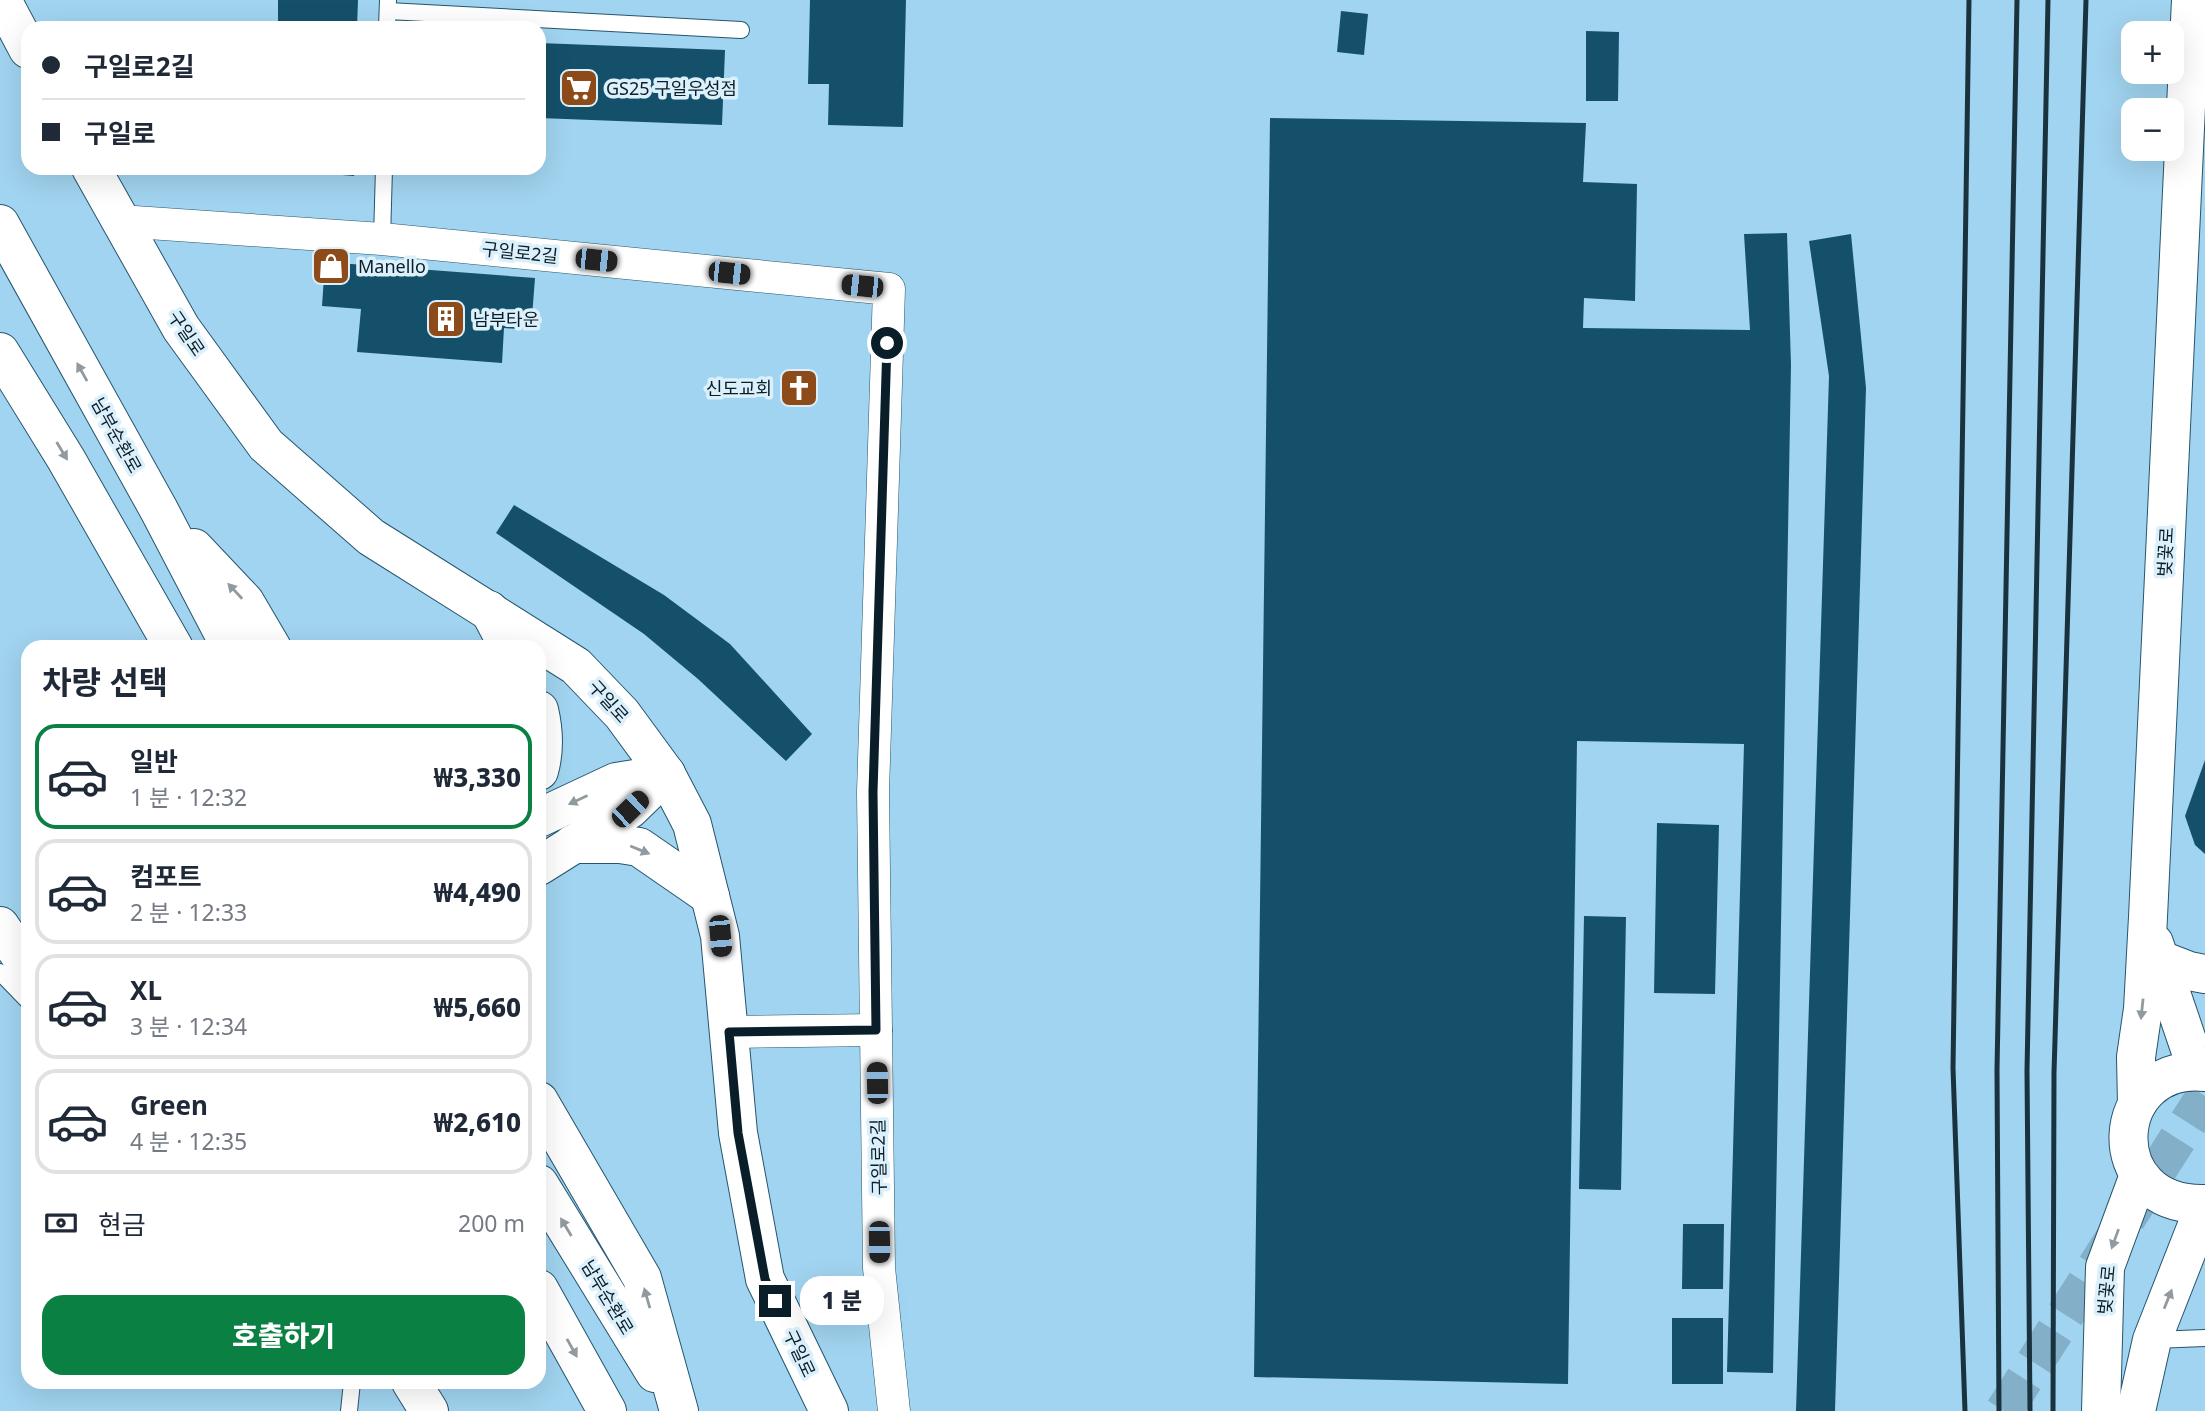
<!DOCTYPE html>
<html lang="ko">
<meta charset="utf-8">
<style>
body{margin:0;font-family:"Noto Sans","Noto Sans KR",sans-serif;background:#f6f6f7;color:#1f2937;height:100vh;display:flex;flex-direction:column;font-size:26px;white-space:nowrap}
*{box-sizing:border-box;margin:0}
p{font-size:23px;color:#747a83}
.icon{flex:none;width:38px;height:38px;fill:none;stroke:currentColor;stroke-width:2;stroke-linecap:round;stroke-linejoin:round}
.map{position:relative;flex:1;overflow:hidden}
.side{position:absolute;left:21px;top:640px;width:525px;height:749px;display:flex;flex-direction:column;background:#fff;border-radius:21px;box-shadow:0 7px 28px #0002}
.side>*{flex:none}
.banner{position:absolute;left:21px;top:21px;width:525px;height:154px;border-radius:21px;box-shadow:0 7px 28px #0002;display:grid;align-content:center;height:154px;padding:0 21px;background:#fff}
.buttons{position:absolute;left:2121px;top:21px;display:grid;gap:14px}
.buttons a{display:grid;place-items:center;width:63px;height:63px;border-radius:14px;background:#fff;box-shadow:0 7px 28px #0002;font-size:35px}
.end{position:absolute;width:32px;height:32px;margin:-16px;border:9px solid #0a1e29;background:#fff;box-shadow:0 0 0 4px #fff}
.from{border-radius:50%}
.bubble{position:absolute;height:49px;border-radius:21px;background:#fff;box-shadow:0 7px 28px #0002;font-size:23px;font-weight:800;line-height:49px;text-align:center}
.car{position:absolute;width:21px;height:42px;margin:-21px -10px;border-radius:9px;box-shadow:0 0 5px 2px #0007;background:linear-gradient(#222 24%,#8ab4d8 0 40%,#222 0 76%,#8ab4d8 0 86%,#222 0)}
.banner b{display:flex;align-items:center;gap:24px;height:66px;font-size:26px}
.banner b+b{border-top:2px solid #e0e1e3}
.banner i{width:18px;height:18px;background:#1f2937}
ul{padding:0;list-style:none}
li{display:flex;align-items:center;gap:21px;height:105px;margin:0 14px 10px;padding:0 7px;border:4px solid #e0e1e3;border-radius:21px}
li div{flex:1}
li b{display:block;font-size:26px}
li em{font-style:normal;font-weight:800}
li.active{border-color:#0b8043}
li>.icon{width:63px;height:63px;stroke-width:1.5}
h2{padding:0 21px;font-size:32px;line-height:84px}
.pay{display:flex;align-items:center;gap:18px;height:77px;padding:0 21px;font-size:26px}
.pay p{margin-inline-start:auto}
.primary-button{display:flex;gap:14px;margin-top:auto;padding:14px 21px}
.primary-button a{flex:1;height:80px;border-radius:21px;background:#0b8043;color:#fff;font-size:28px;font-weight:800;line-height:80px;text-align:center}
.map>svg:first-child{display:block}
.building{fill:#15506b}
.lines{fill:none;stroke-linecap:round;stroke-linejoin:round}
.secondary-tunnel{stroke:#83b0c8;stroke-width:38;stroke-dasharray:38 19;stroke-linecap:butt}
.lane-casing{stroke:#25556e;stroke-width:18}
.street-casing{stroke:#25556e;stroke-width:33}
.secondary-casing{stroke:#25556e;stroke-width:40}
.primary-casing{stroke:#25556e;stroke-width:40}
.lane{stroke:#fff;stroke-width:16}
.street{stroke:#fff;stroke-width:32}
.secondary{stroke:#fff;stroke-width:38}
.primary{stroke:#fff;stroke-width:38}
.rail{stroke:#1a323e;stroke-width:5}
.oneway{fill:#919a9f}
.route{stroke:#0a1e29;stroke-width:9}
.labels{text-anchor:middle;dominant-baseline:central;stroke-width:7;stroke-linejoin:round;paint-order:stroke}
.poi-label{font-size:18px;fill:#0a1e29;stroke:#dcf0fc;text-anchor:start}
.street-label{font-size:18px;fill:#0a1e29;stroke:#dcf0fc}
</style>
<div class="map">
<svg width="2205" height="1411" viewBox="0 0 2205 1411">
<rect width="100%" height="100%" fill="#a1d4f0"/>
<g class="building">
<polygon points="278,0 358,0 357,28 278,28"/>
<polygon points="810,0 906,0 903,127 828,125 829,84 808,84"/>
<polygon points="1341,11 1368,14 1364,55 1337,52"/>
<polygon points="1586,31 1619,32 1618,101 1586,101"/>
<polygon points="539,43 725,50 722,125 539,118"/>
<polygon points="1270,118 1586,123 1583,182 1637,184 1635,301 1584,298 1583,328 1750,330 1744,234 1787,233 1791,365 1773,1373 1727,1372 1744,744 1577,741 1568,1384 1254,1377"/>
<polygon points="283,168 354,168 354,176 283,170"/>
<polygon points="1851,234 1866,388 1835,1411 1796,1411 1829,376 1809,241"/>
<polygon points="325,262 535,278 531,330 504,328 502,363 357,352 361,309 322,306"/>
<polygon points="514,505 664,595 730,644 812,734 786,761 698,679 644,634 496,533"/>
<polygon points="2205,760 2205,854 2195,845 2185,816"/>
<polygon points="1657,823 1719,825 1715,994 1654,993"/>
<polygon points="1584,916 1626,917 1621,1190 1579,1189"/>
<polygon points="1683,1224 1724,1224 1723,1289 1682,1289"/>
<rect x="1672" y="1318" width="51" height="66"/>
</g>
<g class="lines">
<polyline class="secondary-tunnel" points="2004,1411 2205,1096"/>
<defs>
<g id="lane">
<polyline points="388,11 741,30"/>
<polyline points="387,28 388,0"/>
<polyline points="382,239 384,168"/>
<polyline points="0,972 28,1001"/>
<polyline points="2154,1340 2205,1338"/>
<polyline points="349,1411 352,1382"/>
</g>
<g id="street">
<polyline points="120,221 382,239 889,289 873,792 879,1268 894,1411"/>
<polyline points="729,1032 876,1030"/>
</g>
<g id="secondary">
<polyline points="2,0 28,49"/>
<polyline points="91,168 181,328 266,445 371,537 576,666 622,714 666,774 692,824 720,936 738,1133 765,1279 829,1411"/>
<polyline points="2154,943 2191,1052 2205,1067"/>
<polyline points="2158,959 2189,971 2205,974"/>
<path d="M 2205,1072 C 2108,1062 2098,1207 2205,1204"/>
<polyline points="2137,1104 2136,1057 2143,1009 2148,917 2191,0"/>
<polyline points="2101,1411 2105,1267 2139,1175"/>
<polyline points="2136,1411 2152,1340 2205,1205"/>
</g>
<g id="primary">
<polyline points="0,224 159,510 231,648"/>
<polyline points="0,352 66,459 174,648"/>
<polyline points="194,548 245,602 272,648"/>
<polyline points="489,610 509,648"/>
<path d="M 539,710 C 544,731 545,750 539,771"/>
<polyline points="539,818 616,782 666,774"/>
<polyline points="573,844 620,844 639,847 710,896"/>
<polyline points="539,866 630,809 666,774"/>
<polyline points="0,926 28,967"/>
<polyline points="539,1101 642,1278 679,1411"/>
<polyline points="539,1184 655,1373"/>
<polyline points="539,1289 607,1411"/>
<polyline points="411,1382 429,1411"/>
</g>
</defs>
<use href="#lane" class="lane-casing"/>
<use href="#street" class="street-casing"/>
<use href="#secondary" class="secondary-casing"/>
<use href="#primary" class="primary-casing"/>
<use href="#lane" class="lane"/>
<use href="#street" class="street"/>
<use href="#secondary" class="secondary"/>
<use href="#primary" class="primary"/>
<g class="rail">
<polyline points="1965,1411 1953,1068 1969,0"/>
<polyline points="1999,1411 1997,1070 2017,0"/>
<polyline points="2030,1411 2027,1071 2048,0"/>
<polyline points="2053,1411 2054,1073 2086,0"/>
</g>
</g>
<defs><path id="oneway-solid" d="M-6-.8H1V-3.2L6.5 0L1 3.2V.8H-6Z" transform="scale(1.75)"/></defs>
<g class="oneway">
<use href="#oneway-solid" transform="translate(82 372) rotate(-119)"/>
<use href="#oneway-solid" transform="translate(62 451) rotate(59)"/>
<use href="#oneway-solid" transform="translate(235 591) rotate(-133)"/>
<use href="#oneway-solid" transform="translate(578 800) rotate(155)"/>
<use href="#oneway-solid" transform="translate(640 850) rotate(22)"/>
<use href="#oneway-solid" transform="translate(2142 1009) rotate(96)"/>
<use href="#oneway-solid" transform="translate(566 1227) rotate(-121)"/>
<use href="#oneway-solid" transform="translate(2115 1239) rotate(110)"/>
<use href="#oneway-solid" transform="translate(647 1298) rotate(-106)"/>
<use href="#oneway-solid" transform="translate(2168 1299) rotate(-68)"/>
<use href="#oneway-solid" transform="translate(572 1348) rotate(61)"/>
</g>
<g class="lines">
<polyline class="route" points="775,1301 765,1279 738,1133 729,1032 876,1030 873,792 887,343"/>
</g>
<defs>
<symbol id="supermarket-square" viewBox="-11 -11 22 22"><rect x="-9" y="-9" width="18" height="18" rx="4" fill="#8d4b19" stroke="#dcf0fc"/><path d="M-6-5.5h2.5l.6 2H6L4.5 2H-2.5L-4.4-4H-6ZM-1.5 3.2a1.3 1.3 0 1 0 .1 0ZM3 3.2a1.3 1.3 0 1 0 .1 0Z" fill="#fff"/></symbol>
<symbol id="shop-square" viewBox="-11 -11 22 22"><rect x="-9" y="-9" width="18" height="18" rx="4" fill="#8d4b19" stroke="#dcf0fc"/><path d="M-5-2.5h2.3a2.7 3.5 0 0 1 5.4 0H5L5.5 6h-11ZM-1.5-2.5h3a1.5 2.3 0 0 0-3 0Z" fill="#fff"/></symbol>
<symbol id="building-square" viewBox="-11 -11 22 22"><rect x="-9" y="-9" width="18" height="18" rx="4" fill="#8d4b19" stroke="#dcf0fc"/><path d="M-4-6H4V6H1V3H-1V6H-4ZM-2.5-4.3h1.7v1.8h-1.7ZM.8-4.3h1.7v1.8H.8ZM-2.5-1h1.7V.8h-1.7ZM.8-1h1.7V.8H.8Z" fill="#fff"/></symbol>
<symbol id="church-square" viewBox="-11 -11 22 22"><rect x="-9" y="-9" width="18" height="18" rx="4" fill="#8d4b19" stroke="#dcf0fc"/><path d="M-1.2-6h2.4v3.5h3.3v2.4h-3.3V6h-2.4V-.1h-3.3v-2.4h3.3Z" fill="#fff"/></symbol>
</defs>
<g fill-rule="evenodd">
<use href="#supermarket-square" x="557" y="66" width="44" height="44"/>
<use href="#shop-square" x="309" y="244" width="44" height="44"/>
<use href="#building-square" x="424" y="297" width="44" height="44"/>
<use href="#church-square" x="777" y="366" width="44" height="44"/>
</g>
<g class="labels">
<g class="poi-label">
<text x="606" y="88">GS25 구일우성점</text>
<text x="358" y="266">Manello</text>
<text x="473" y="319">남부타운</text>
<text x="772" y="388" text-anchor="end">신도교회</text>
</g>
<g class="street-label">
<text transform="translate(520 252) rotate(6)">구일로2길</text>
<text transform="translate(187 333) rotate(56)">구일로</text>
<text transform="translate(117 435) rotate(61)">남부순환로</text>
<text transform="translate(2165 552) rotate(-87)">벚꽃로</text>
<text transform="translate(609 701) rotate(48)">구일로</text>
<text transform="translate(878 1157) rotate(-91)">구일로2길</text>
<text transform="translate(2106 1290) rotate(-85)">벚꽃로</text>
<text transform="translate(608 1297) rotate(59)">남부순환로</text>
<text transform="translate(800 1353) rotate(65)">구일로</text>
</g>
</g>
</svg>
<div class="buttons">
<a>+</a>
<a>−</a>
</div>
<i class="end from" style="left:887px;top:343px"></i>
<i class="end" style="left:775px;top:1301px"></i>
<div class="bubble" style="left:800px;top:1276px;width:84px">1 분</div>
<i class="car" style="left:596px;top:260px;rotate:96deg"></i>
<i class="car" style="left:729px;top:273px;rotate:96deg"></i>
<i class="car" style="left:862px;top:286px;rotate:276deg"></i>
<i class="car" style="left:630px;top:809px;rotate:46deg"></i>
<i class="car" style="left:720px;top:936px;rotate:175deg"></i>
<i class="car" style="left:877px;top:1083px;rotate:359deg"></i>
<i class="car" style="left:879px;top:1242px;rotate:179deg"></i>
<div class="banner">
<b><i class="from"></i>구일로2길</b>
<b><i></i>구일로</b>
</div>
<section class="side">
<h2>차량 선택</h2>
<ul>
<li class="active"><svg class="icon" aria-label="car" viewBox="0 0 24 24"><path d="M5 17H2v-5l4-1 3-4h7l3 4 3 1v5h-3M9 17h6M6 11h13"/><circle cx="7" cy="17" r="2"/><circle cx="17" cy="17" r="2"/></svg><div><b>일반</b><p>1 분 · 12:32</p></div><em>₩3,330</em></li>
<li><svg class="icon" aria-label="car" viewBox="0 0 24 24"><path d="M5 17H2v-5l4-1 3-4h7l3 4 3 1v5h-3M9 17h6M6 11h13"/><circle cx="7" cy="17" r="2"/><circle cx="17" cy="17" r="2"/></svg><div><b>컴포트</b><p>2 분 · 12:33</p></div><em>₩4,490</em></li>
<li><svg class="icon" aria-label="car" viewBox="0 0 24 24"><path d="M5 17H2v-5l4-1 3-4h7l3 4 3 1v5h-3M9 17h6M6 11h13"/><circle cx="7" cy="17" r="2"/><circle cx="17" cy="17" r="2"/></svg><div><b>XL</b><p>3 분 · 12:34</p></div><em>₩5,660</em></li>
<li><svg class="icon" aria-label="car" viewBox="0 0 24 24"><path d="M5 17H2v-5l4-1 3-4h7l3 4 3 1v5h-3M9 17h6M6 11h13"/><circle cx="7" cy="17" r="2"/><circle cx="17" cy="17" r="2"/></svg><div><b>Green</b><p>4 분 · 12:35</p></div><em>₩2,610</em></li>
</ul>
<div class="pay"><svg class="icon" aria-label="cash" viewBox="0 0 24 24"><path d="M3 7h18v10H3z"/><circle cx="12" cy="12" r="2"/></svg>현금<p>200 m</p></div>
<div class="primary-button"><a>호출하기</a></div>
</section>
</div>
